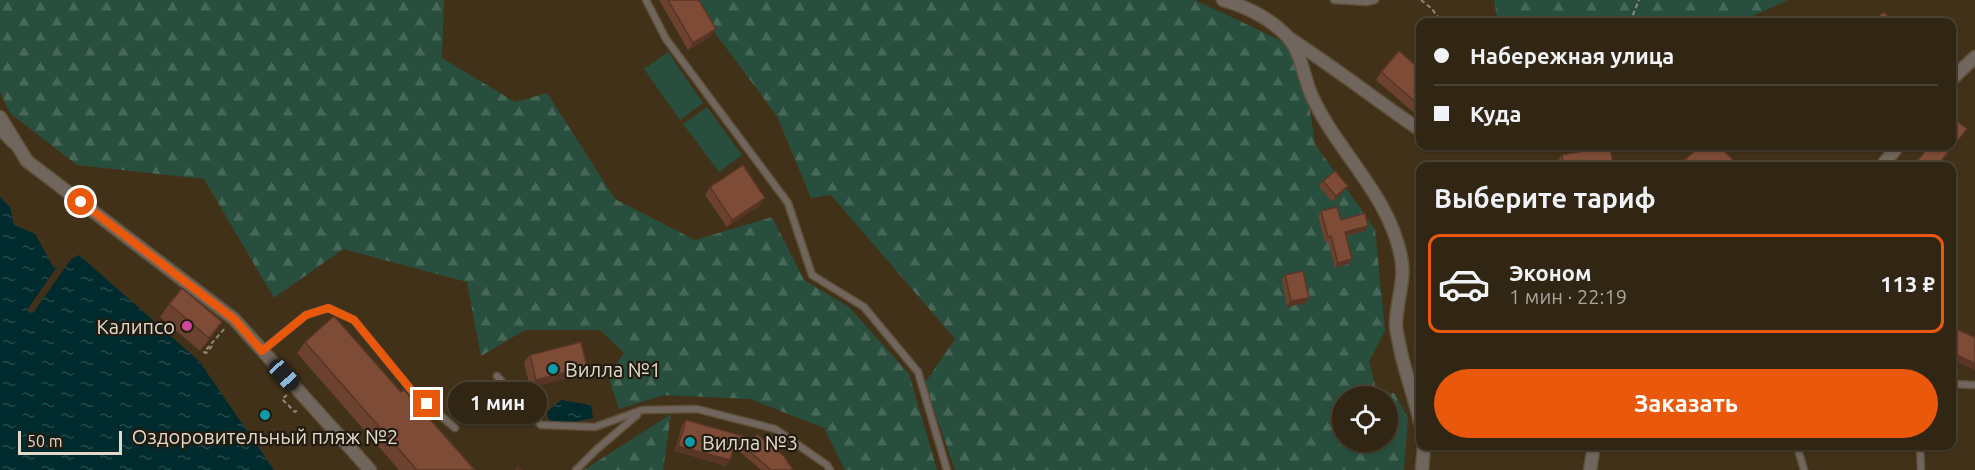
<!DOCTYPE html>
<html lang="ru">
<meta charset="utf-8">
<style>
body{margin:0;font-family:Ubuntu,sans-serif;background:#392d1c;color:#f1f3f6;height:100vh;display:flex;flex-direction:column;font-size:22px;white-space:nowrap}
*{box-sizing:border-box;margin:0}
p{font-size:20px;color:#a8a5a0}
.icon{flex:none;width:33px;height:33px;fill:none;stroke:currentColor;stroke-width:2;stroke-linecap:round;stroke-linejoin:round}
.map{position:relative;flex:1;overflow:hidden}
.side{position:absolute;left:1416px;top:162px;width:540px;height:288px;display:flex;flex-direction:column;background:#312513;border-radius:12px;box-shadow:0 2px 4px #0004,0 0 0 2px #4c4233}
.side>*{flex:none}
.top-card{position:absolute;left:1416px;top:18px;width:540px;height:132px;border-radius:12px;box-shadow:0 2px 4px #0004,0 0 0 2px #4c4233;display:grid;align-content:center;height:132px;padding:0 18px;background:#312513}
.buttons{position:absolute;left:1332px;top:386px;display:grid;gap:12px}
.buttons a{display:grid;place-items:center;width:66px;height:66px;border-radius:50%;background:#312513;box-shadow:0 2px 4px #0004,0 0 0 2px #4c4233;font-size:30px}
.scale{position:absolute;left:18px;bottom:15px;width:104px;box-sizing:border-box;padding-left:6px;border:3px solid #e3d9cb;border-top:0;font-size:16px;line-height:21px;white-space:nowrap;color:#e3d9cb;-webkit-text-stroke:4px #221b10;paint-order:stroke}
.end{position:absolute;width:27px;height:27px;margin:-14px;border:8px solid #ea580c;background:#fff;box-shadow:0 0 0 3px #fff}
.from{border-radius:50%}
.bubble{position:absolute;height:42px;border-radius:21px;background:#312513;box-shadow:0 2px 4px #0004,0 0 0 2px #4c4233;font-size:20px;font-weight:600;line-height:42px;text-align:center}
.car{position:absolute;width:18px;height:36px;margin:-18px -9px;border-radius:8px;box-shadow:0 0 4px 2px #0007;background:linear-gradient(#222 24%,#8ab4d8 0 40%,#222 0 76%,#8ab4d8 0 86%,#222 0)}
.top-card b{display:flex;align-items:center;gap:21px;height:57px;font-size:22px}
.top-card b+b{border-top:2px solid #4c4233}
.top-card i{width:15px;height:15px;background:#f1f3f6}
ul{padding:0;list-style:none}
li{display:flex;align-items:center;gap:18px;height:99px;margin:0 12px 9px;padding:0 6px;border:3px solid transparent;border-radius:12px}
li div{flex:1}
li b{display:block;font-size:22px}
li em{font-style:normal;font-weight:600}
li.selected{border-color:#ea580c}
li>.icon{width:54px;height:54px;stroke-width:1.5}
h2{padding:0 18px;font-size:27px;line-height:72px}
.cta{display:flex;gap:12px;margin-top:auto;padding:12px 18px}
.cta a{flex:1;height:69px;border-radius:36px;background:#ea580c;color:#fff;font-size:24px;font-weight:600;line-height:69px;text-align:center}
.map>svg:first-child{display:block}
.forest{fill:url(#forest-firs);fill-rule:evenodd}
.garden{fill:#284f3d}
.water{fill:url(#water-ripples)}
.pier{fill:#413119}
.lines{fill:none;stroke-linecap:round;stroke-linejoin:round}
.lane-casing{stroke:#5e4f39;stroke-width:9}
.street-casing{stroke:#5e4f39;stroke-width:15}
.path{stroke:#938673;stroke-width:2;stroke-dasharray:4.5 3;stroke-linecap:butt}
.lane{stroke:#71665d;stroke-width:6}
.street{stroke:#71665d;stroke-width:12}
.wall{fill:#6c412e}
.shaded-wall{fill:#583526}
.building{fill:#7e4c36;stroke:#583526;stroke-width:1.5}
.route{stroke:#ea580c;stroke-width:8}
.hotel-dot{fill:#d1479c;stroke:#221b10;stroke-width:2}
.culture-dot{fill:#0f9aa8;stroke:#221b10;stroke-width:2}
.labels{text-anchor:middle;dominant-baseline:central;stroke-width:4.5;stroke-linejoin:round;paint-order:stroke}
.poi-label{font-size:20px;fill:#e3d9cb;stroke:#221b10;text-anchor:start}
</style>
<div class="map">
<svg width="1975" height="470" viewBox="0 0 1975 470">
<defs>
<pattern id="forest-firs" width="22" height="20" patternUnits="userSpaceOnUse" patternTransform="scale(1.5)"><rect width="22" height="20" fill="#284f3d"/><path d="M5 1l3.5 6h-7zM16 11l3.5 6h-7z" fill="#476858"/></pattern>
<pattern id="water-ripples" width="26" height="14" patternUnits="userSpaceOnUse" patternTransform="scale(1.5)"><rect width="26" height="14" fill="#002b2e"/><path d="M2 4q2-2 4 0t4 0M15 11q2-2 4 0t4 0" fill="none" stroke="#25494b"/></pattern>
</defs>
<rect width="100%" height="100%" fill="#413119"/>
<g class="forest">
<polygon points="0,0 444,0 442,58 515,102 547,93 615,199 695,240 772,217 804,280 849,307 909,374 937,470 845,470 824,428 750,399 664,395 619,409 608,376 624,353 600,330 525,330 481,356 467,282 343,249 274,298 204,179 77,165 10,113 0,92"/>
<path d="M 698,0 L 1195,0 L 1301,50 L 1315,144 L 1375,229 L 1385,331 L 1369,361 L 1377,393 L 1394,393 L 1408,418 L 1404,470 L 955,470 L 925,383 L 955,339 L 831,195 L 811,198 L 777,116 L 694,5 ZM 1342,396 L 1388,396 L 1388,441 L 1342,441 Z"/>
<polygon points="1494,0 1788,0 1753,16 1732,22 1498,22"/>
<polygon points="671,414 663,470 584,470"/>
</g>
<g class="garden">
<polygon points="668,52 703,103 680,120 644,69"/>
<polygon points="707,107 742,155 719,172 683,124"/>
</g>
<g class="water">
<polygon points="0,197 10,207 14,225 35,234 54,268 79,255 199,361 274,470 0,470"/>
<polygon points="561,400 591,405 593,418 558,425 548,419 547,412"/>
</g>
<polygon class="pier" points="74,255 33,313 27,310 61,261"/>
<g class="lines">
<defs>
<g id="lane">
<polyline points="646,0 666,39 788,203 812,275 864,307 918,372 947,470"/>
<polyline points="1334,0 1367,2 1375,0"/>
<polyline points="0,133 12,145"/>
<polyline points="263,350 306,315 329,308 354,320 413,392 455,428"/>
<polyline points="497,376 541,425 595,427 642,410 697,409 775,429 827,465 830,470"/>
<polyline points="1952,384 1975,385"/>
<polyline points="1797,446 1804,470"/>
<polyline points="1920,446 1921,470"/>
<polyline points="576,470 596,450 637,415"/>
</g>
<g id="street">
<path d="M 1223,0 C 1248,7 1268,17 1286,35 C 1301,50 1303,75 1311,94 C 1336,151 1389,194 1401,257 C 1406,280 1396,302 1396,325 C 1396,330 1398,337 1399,343 C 1404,370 1414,395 1420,422"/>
<path d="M 1289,38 C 1334,67 1376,100 1420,130"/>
<polyline points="1952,79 1975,57"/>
<polyline points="0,117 27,161 234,319 370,470"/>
<polyline points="1882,166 1898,146"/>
<polyline points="1422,470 1424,446"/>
<polyline points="1590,470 1594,446"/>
</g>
</defs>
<use href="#lane" class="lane-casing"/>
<use href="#street" class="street-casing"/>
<g class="path">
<polyline points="1421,0 1431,8 1442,22"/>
<polyline points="1630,22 1639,0"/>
<polyline points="212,346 206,353 204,352 226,327"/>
<polyline points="287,395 282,399 295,412 299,409"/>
</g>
<use href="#lane" class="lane"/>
<use href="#street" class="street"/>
</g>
<g class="wall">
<polygon points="659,0 699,0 710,37 688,50"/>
<polygon points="1420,69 1420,118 1376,80 1381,72"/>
<polygon points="1562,155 1612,166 1557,166 1556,163"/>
<polygon points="1323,181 1348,186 1344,191 1332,202 1319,186"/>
<polygon points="710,187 759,206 727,227 705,195"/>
<polygon points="1321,211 1365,231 1346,236 1352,259 1348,264 1335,268 1328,241 1325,242 1318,216"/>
<polygon points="1285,275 1309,298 1305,303 1287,307 1282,280"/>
<polygon points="169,304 213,335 200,351 160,317"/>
<polygon points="305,342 475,470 399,470 297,353"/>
<polygon points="530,355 581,375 530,387 524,362"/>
<polygon points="686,420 753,439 793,470 761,470 734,447 726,466 675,451 682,425"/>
</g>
<g class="shaded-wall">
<polygon points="716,29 710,37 688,50 693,43"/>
<polygon points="1348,186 1344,191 1332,202 1336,196"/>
<polygon points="765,198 759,206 727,227 732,220"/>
<polygon points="1368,226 1365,231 1341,237 1345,232"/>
<polygon points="1352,259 1348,264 1335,268 1338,263"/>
<polygon points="1309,298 1305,303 1287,307 1291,301"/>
<polygon points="222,322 213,335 200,351 209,338"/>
<polygon points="1952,353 1975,363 1975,370 1952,360"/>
<polygon points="587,367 581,375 530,387 536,380"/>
<polygon points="678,446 730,460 726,466 675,451"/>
</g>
<g class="building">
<polygon points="668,0 699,0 716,29 693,43"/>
<polygon points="1884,12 1892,22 1871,22"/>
<polygon points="1399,51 1420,69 1420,106 1381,72"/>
<polygon points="1952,117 1967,129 1937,166 1918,166 1914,164 1930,146 1952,146"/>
<polygon points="1610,146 1613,164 1600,166 1563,166 1562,155"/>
<polygon points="1700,146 1719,146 1739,166 1678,166"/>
<polygon points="743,165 765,198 732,220 710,187"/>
<polygon points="1335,171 1348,186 1336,196 1323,181"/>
<polygon points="1337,207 1341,220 1365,213 1368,226 1345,232 1352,259 1338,263 1331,236 1328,237 1321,211"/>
<polygon points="1303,271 1309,298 1291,301 1285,275"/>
<polygon points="182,288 222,322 209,338 169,304"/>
<polygon points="334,316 401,392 404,390 475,470 417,470 305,342"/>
<polygon points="1952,327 1974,337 1975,336 1975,363 1952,353"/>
<polygon points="581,342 587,367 536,380 530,355"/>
<polygon points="686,420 753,439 757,434 784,456 793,470 771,470 736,440 730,460 678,446"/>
<polygon points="518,467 521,470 515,470"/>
</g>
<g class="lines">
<polyline class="route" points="81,202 234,319 262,351 306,315 328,308 354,320 413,392 427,404"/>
</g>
<circle class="hotel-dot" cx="187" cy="326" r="6"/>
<g class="culture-dot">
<circle cx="553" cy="369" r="6"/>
<circle cx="265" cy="415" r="6"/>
<circle cx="690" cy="442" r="6"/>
</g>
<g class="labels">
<g class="poi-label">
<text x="175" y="326" text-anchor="end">Калипсо</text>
<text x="565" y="369">Вилла №1</text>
<text x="265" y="436" text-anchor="middle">Оздоровительный пляж №2</text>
<text x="702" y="442">Вилла №3</text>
</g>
</g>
</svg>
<div class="buttons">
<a><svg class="icon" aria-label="locate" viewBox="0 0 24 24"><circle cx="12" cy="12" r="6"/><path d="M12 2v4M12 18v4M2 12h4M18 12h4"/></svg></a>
</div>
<div class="scale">50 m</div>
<i class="end from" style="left:81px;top:202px"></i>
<i class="end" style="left:427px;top:404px"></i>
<div class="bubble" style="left:448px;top:382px;width:99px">1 мин</div>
<i class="car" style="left:284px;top:375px;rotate:138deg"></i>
<div class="top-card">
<b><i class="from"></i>Набережная улица</b>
<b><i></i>Куда</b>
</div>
<section class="side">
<h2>Выберите тариф</h2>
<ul>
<li class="selected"><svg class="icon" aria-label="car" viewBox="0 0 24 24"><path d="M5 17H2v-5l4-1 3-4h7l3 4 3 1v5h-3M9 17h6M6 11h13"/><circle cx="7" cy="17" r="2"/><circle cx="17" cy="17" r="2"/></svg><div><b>Эконом</b><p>1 мин · 22:19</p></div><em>113 ₽</em></li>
</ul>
<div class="cta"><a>Заказать</a></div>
</section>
</div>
